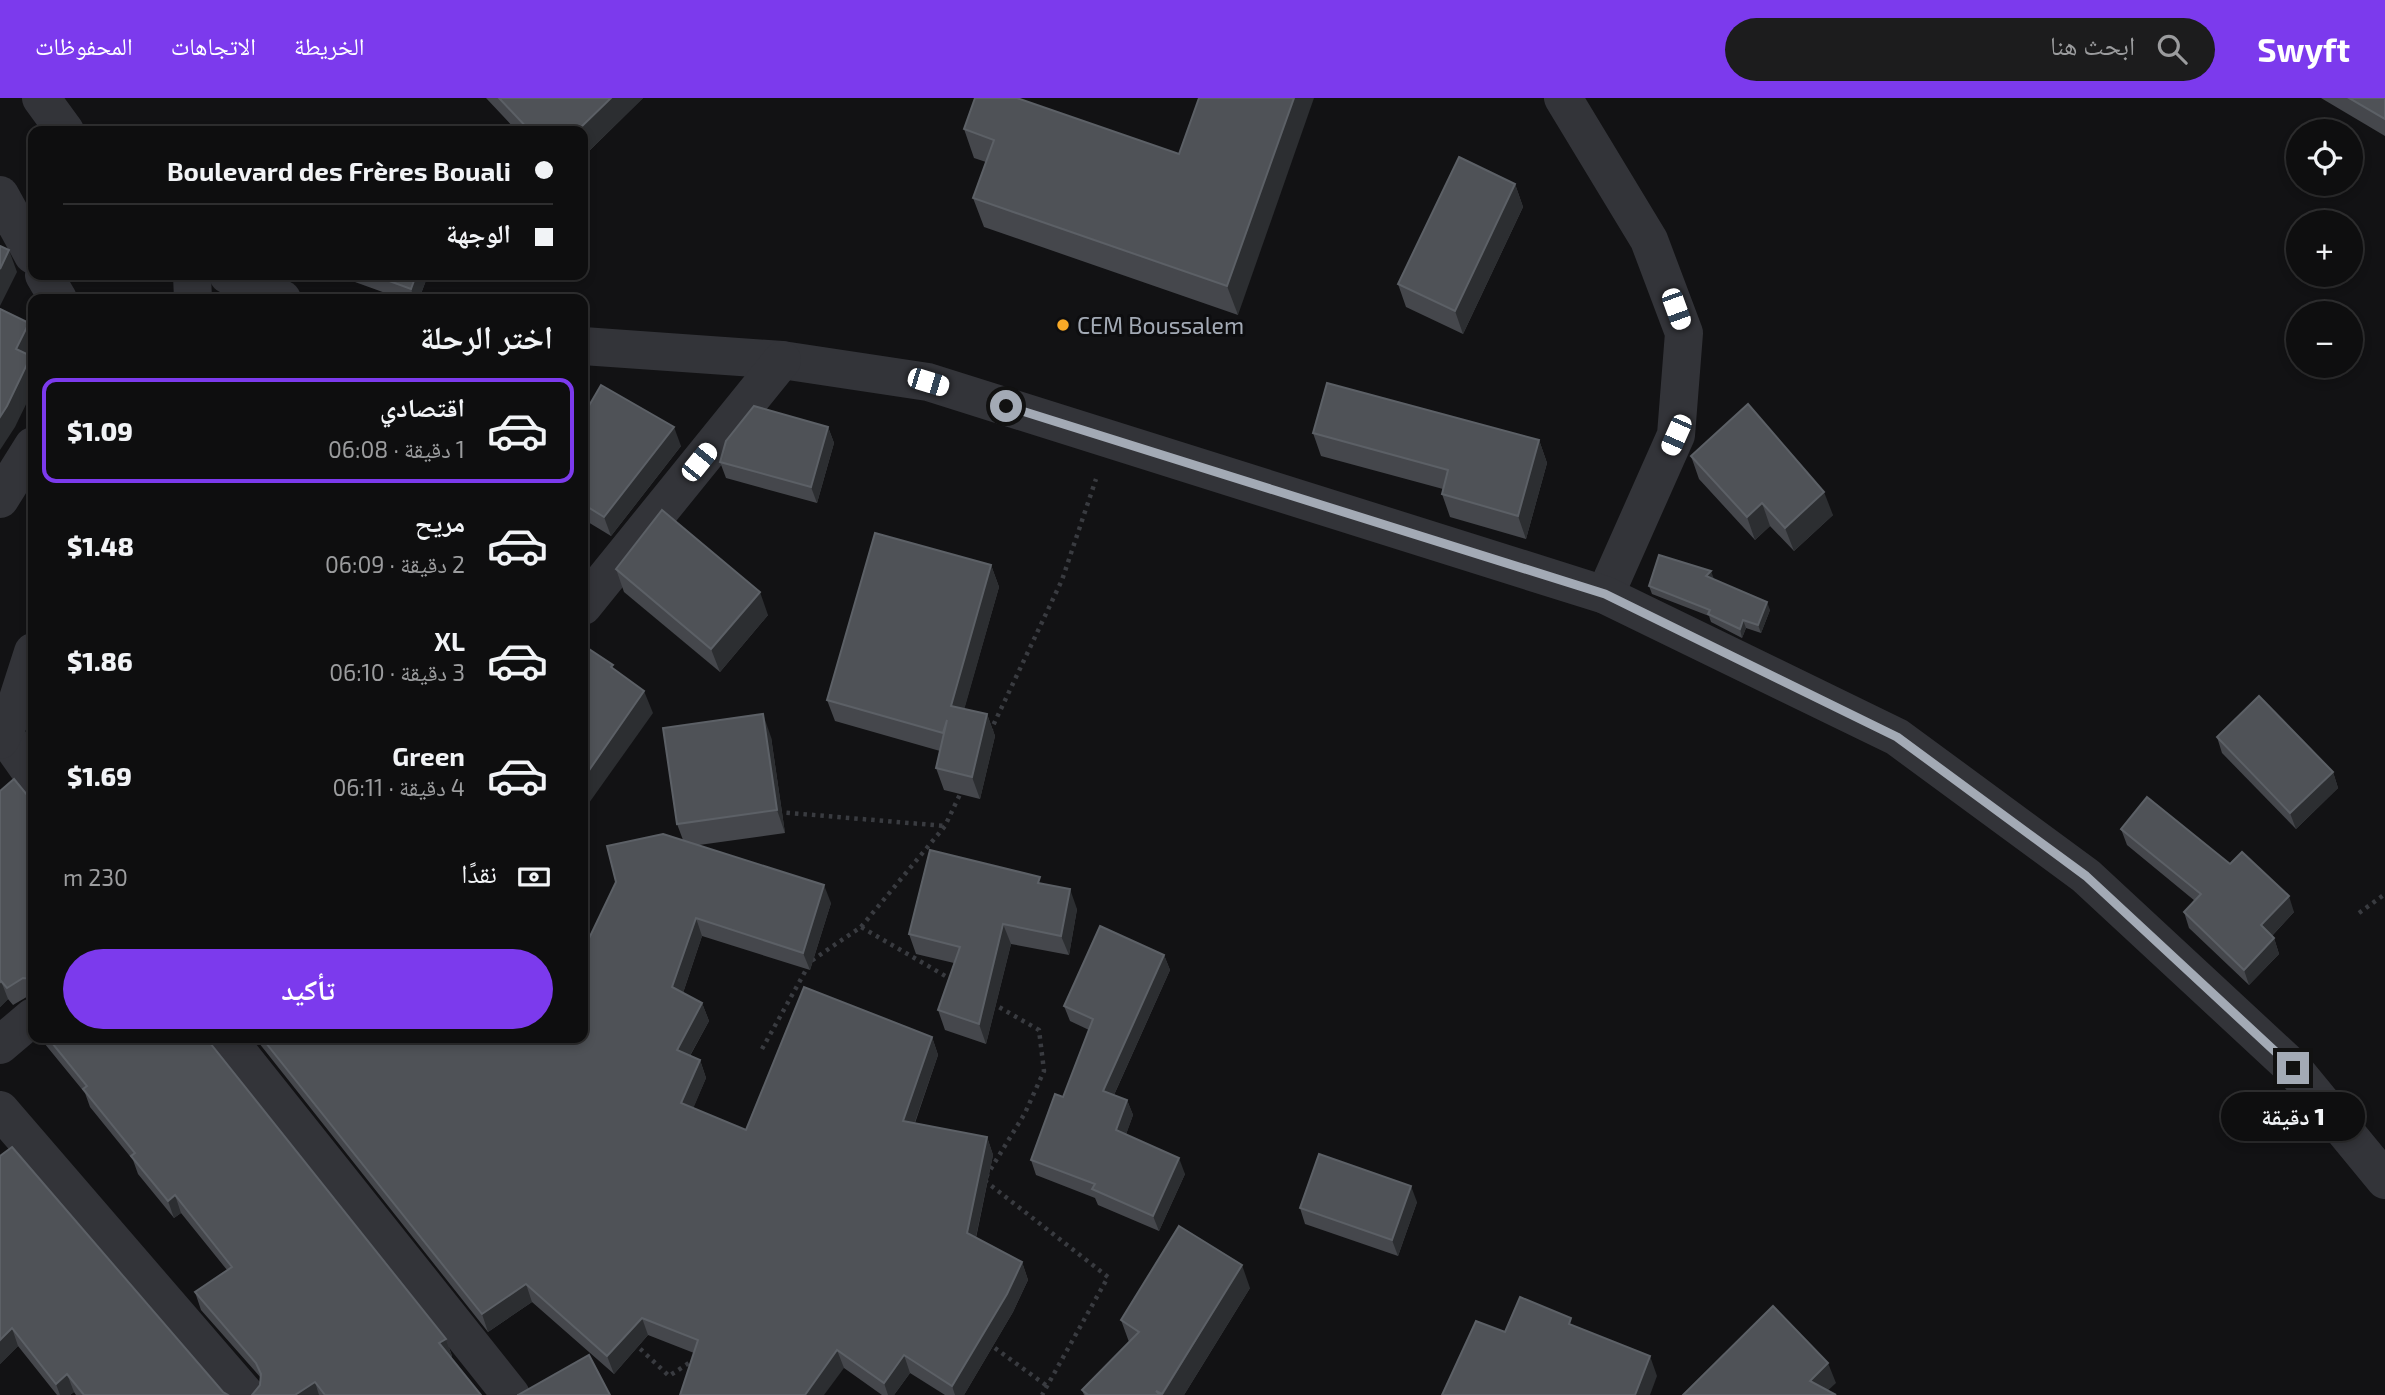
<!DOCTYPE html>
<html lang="ar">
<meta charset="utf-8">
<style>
body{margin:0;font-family:"Exo 2","Noto Naskh Arabic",sans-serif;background:#1c1c1d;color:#f1f3f6;direction:rtl;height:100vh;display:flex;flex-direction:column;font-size:26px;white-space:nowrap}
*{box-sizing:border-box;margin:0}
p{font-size:23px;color:#9b9c9e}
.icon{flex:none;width:38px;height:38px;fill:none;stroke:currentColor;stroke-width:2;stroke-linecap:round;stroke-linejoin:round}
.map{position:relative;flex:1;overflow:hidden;direction:ltr}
.details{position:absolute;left:28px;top:196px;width:560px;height:749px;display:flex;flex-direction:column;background:#0e0e0f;border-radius:14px;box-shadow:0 4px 10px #0003,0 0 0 2px #2e2e2f;direction:rtl}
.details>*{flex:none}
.guide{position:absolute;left:28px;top:28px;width:560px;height:154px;border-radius:14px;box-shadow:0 4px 10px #0003,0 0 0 2px #2e2e2f;direction:rtl;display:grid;align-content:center;height:154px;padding:0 35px;background:#0e0e0f}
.tools{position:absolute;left:2286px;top:21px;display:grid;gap:14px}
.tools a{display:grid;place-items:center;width:77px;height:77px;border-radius:50%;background:#0e0e0f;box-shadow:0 4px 10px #0003,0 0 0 2px #2e2e2f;font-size:35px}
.end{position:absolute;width:32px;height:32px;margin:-16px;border:9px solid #a3aab5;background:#111;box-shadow:0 0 0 4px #111}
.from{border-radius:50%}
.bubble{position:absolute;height:49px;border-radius:24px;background:#0e0e0f;box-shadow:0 4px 10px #0003,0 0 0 2px #2e2e2f;font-size:23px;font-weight:800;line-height:49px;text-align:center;direction:rtl}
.car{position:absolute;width:21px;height:42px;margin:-21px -10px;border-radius:9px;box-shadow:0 0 5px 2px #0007;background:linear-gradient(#fff 24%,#345 0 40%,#fff 0 76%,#345 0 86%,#fff 0)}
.guide b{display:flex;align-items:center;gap:24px;height:66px;font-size:26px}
.guide b+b{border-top:2px solid #2e2e2f}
.guide i{width:18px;height:18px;background:#f1f3f6}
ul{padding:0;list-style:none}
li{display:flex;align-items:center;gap:21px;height:105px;margin:0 14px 10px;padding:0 21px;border:4px solid transparent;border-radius:14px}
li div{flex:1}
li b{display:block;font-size:26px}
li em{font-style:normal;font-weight:800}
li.current{border-color:#7c3aed}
li>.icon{width:63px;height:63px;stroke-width:1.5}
h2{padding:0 35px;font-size:32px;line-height:84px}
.pay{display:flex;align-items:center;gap:18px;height:77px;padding:0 35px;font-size:26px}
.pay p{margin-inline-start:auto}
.cta{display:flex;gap:14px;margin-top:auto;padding:14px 35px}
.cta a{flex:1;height:80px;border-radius:42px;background:#7c3aed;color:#fff;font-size:28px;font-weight:800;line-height:80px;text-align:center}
header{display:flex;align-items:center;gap:42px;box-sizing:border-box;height:98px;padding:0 35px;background:#7c3aed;color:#fff}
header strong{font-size:33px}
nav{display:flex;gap:38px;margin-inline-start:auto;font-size:24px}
.search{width:490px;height:63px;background:#1c1c1d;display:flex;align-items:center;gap:18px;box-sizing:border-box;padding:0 24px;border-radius:38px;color:#9b9c9e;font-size:26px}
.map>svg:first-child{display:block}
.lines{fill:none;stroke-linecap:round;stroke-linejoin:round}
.path{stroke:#393b40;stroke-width:4.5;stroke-dasharray:3.5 5;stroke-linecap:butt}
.minor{stroke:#333439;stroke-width:38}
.wall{fill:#45474c}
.shaded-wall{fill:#2c2e31}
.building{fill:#4f5257;stroke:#5c6066;stroke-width:2}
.route{stroke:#a3aab5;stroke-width:9}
.poi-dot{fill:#f8a927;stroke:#0d0d0f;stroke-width:2.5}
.labels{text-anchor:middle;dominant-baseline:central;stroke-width:6;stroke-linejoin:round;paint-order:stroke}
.poi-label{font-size:23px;fill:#a3aab5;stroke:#0d0d0f;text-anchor:start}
</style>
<header>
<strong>Swyft</strong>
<div class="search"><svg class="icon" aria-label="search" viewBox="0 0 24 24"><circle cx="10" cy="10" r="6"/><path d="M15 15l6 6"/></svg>ابحث هنا</div>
<nav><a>الخريطة</a><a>الاتجاهات</a><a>المحفوظات</a></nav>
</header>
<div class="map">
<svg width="2385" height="1297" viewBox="0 0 2385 1297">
<rect width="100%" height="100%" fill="#121214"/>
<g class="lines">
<g class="path">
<polyline points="990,634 1062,482 1096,381"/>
<polyline points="778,714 945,728"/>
<polyline points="2359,815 2385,796"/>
<polyline points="861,829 945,728 962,692"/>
<polyline points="992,905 1039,932 1044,973 1025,1015 984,1082 1108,1179 1042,1297"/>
<polyline points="762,951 811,863 861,829 954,883"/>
<polyline points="634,1245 669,1278 695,1261"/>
<polyline points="988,1245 1047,1288"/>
</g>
<g class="minor">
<polyline points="41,0 65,33"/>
<polyline points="1563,0 1649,142 1684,235 1676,337 1605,497"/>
<polyline points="0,97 33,157"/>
<polyline points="44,177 58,201"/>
<polyline points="192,177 193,201"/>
<polyline points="228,177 282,201"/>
<polyline points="583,248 782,262 928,284 1605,497 1897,639 2086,778 2293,970 2385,1082"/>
<polyline points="0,401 33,348"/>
<polyline points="583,508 782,262"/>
<polyline points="4,636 33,677"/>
<polyline points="0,642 14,613 33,554"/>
<polyline points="227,940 511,1297"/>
<polyline points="0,947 33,919"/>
<polyline points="0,1012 246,1297"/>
</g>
</g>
<g class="wall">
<polygon points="486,0 643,0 583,59 583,33 517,33"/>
<polygon points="1199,0 1238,217 984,129 973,100 986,64 974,60 964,31 1179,56"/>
<polygon points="2321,0 2385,0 2385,38"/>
<polygon points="1515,86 1523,109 1463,236 1406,209 1398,186"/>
<polygon points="353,177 428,177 419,201 402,201 355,184"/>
<polygon points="583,318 681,348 611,438 583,421"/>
<polygon points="828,329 834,345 817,405 726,380 720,364"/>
<polygon points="1313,335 1539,342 1547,365 1526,441 1450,419 1442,396 1443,391 1321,358"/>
<polygon points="1691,358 1833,417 1794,453 1770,428 1755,442 1699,381"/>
<polygon points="991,467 999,489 964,611 987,616 995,638 980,701 944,692 936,670 940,653 835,623 827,602"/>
<polygon points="616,471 768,517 720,574 624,494"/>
<polygon points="1714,482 1770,512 1761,535 1746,530 1742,540 1711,524 1709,518 1652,496 1649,488"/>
<polygon points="771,639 785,735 699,747 831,805 810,872 702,838 683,895 702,905 709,923 690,958 700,962 706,980 693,1010 746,1032 932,939 938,957 915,1025 987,1039 993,1057 976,1140 1022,1164 1028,1182 1013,1214 964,1297 945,1297 910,1275 894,1297 882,1297 844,1270 694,1255 648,1237 614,1276 532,1204 488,1234 255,940 583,940 683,742 677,726"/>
<polygon points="2217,639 2333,674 2338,690 2296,731 2222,655"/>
<polygon points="0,693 33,704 33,898 30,897 13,907 8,901 0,909"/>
<polygon points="2121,731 2230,766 2294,814 2272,838 2274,840 2279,856 2249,887 2189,830 2184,814 2195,803 2127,747"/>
<polygon points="1042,786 1077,811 1069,857 1011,846 986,946 945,932 938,912 954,865 916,856 909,836"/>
<polygon points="1164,857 1170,872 1114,997 1127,1002 1133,1017 1126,1036 1185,1076 1159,1133 1098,1107 1095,1100 1036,1077 1031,1062 1063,999 1089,932 1070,923 1064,908"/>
<polygon points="40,940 206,940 446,1241 452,1258 450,1260 481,1297 252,1297 260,1287 261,1280 201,1212 195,1194 227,1172 181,1115 174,1120 138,1076 133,1062 90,1009 85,995"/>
<polygon points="0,1058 223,1294 228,1297 76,1297 74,1294 70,1297 57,1297 18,1248 0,1266"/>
<polygon points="1417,1104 1398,1158 1305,1126 1300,1110"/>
<polygon points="1250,1190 1184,1297 1084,1297 1082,1292 1129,1244 1121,1222"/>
</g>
<g class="shaded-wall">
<polygon points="611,0 643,0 583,59 583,33 577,33"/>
<polygon points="1294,0 1314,0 1238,217 1227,188"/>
<polygon points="1515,86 1523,109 1463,236 1455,213"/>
<polygon points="9,152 17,174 0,208 0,171"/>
<polygon points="416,177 428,177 419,201 414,201 411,191"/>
<polygon points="29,225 33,237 33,254 24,273 16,251"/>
<polygon points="31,258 33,264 33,292 15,329 0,352 0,319"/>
<polygon points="674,329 681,348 611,438 604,419"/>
<polygon points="828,329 834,345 817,405 811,389"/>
<polygon points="1539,342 1547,365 1526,441 1518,418"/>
<polygon points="1824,394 1833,417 1794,453 1785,430"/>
<polygon points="1762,405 1770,428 1755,442 1747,419"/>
<polygon points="991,467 999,489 959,630 951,608"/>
<polygon points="1711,473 1714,481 1706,478"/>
<polygon points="760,494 768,517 720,574 711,551"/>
<polygon points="1767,504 1770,512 1761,535 1758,527"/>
<polygon points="1743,522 1746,530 1742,540 1740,531"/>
<polygon points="644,593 653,615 584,712 583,708 583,681"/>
<polygon points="763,616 771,639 785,735 777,712"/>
<polygon points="987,616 995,638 980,701 972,679"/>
<polygon points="2333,674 2338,690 2296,731 2290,715"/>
<polygon points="824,787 831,805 810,872 803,855"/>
<polygon points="1070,791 1077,811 1069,857 1061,838"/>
<polygon points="2289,798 2294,814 2267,843 2261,827"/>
<polygon points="696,820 702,838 679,907 672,889"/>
<polygon points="1003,826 1011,846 986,946 979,926"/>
<polygon points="2274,840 2279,856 2249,887 2244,872"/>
<polygon points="1164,857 1170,872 1109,1008 1103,993"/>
<polygon points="1,883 8,901 0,909 0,884"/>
<polygon points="702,905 709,923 683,970 677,952"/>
<polygon points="932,939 938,957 909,1041 903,1023"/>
<polygon points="700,962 706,980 688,1023 681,1005"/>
<polygon points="1127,1002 1133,1017 1122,1048 1116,1032"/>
<polygon points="987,1039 993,1057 973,1153 967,1135"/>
<polygon points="1179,1060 1185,1076 1159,1133 1153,1118"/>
<polygon points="1411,1088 1417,1104 1398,1158 1392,1142"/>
<polygon points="175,1097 181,1115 174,1120 168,1103"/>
<polygon points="1022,1164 1028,1182 1013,1214 964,1297 955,1297 952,1288"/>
<polygon points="1242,1167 1250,1190 1184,1297 1163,1297"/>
<polygon points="526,1186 532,1204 488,1234 482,1216"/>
<polygon points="642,1220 648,1237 614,1276 607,1258"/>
<polygon points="12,1230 18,1248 0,1266 0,1242"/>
<polygon points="446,1241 452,1258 445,1263 439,1245"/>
<polygon points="837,1252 844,1270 824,1297 805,1297"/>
<polygon points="904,1257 910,1275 894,1297 888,1297 884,1285"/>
<polygon points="1650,1258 1657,1278 1650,1297 1635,1297"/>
<polygon points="1828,1265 1836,1285 1823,1297 1810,1283"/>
<polygon points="67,1276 74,1294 70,1297 60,1297 56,1286"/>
<polygon points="315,1284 319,1297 295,1297"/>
</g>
<g class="building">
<polygon points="499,0 611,0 577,33 530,33"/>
<polygon points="975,0 1017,0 1179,56 1199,0 1294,0 1227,188 973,100 994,42 964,31"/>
<polygon points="2349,0 2385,0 2385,21"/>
<polygon points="1459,59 1515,86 1455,213 1398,186"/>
<polygon points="0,148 9,152 0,171"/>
<polygon points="373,177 416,177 411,191"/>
<polygon points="0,211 29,225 16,251 31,258 7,308 0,319"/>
<polygon points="1327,285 1539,342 1518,418 1442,396 1448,372 1313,335"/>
<polygon points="601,287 674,329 604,419 583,406 583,318"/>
<polygon points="1748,306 1824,394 1785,430 1762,405 1747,419 1691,358"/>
<polygon points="754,308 828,329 811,389 720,364 726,343"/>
<polygon points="662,412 760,494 711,551 616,471"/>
<polygon points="875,435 991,467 951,608 987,616 972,679 936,670 947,622 943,635 827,602"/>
<polygon points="1659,457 1711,473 1706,478 1767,504 1758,527 1743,522 1740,531 1708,516 1710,512 1649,488"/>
<polygon points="583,547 613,567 611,569 644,593 583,681"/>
<polygon points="2259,598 2333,674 2290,715 2217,639"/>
<polygon points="763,616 777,712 677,726 663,630"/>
<polygon points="14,681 33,704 33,881 23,880 7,890 1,883 0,884 0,693"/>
<polygon points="2147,699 2230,766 2242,754 2289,798 2261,827 2274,840 2244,872 2184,814 2201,796 2121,731"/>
<polygon points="663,736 824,787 803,855 696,820 672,889 702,905 677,952 700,962 681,1005 746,1032 804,889 932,939 903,1023 987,1039 967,1135 1022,1164 1007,1196 952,1288 904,1257 884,1285 837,1252 805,1297 680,1297 698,1242 642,1220 607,1258 526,1186 482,1216 262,940 583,940 583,853 616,784 607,748"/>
<polygon points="930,752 1040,779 1038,785 1070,791 1061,838 1003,826 979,926 938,912 960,849 909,836"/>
<polygon points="1100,828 1164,857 1103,993 1127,1002 1116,1032 1179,1060 1153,1118 1092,1091 1095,1086 1031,1062 1055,996 1063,999 1093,921 1064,908"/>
<polygon points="48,940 206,940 446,1241 439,1245 481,1297 325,1297 315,1284 295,1297 252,1297 260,1287 261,1276 256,1265 195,1194 232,1169 175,1097 168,1103 131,1058 135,1055 83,991 87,988"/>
<polygon points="12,1049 223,1294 228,1297 84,1297 67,1276 56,1286 12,1230 0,1242 0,1058"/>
<polygon points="1319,1056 1411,1088 1392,1142 1300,1110"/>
<polygon points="1179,1128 1242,1167 1162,1296 1156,1293 1160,1297 1086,1297 1087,1296 1082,1292 1139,1234 1121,1222"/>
<polygon points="1520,1199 1571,1220 1569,1226 1650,1258 1635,1297 1442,1297 1476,1223 1505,1234"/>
<polygon points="1773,1208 1828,1265 1810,1283 1836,1297 1683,1297"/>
<polygon points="589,1257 610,1297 517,1297 518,1297"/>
</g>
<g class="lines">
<polyline class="route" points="1006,308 1605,496 1897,639 2086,778 2293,970"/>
</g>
<circle class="poi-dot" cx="1063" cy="227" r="7"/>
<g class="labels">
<g class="poi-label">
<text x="1077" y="227">CEM Boussalem</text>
</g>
</g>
</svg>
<div class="tools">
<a><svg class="icon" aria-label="locate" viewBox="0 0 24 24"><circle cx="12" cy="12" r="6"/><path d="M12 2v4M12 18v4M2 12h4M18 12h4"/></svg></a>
<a>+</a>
<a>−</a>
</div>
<i class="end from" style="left:1006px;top:308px"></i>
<i class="end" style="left:2293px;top:970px"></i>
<div class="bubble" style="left:2221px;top:994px;width:144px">1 دقيقة</div>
<i class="car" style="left:1676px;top:211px;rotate:160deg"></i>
<i class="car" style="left:928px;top:284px;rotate:107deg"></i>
<i class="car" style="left:1676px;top:337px;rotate:204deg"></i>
<i class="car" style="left:699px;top:364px;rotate:39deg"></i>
<div class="guide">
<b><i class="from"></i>Boulevard des Frères Bouali</b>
<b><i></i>الوجهة</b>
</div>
<section class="details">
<h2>اختر الرحلة</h2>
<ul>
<li class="current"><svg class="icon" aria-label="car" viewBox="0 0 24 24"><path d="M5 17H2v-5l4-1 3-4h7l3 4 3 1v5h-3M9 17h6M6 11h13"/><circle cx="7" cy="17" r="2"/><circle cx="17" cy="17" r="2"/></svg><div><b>اقتصادي</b><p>1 دقيقة · 06:08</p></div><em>$1.09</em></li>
<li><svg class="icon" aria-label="car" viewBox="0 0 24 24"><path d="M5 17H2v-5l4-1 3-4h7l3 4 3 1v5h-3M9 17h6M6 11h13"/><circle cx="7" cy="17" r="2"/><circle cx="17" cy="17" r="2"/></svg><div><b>مريح</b><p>2 دقيقة · 06:09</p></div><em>$1.48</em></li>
<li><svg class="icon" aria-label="car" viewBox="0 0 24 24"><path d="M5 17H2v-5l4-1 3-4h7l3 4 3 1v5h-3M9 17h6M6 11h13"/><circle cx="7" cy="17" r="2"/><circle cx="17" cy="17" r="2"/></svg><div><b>XL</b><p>3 دقيقة · 06:10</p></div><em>$1.86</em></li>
<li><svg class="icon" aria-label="car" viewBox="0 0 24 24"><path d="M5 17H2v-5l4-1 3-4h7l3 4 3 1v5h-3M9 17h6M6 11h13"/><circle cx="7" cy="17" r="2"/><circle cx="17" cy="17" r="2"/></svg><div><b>Green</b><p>4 دقيقة · 06:11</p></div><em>$1.69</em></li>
</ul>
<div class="pay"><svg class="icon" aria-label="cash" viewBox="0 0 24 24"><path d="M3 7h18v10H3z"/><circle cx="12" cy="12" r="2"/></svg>نقدًا<p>230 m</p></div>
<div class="cta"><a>تأكيد</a></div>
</section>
</div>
